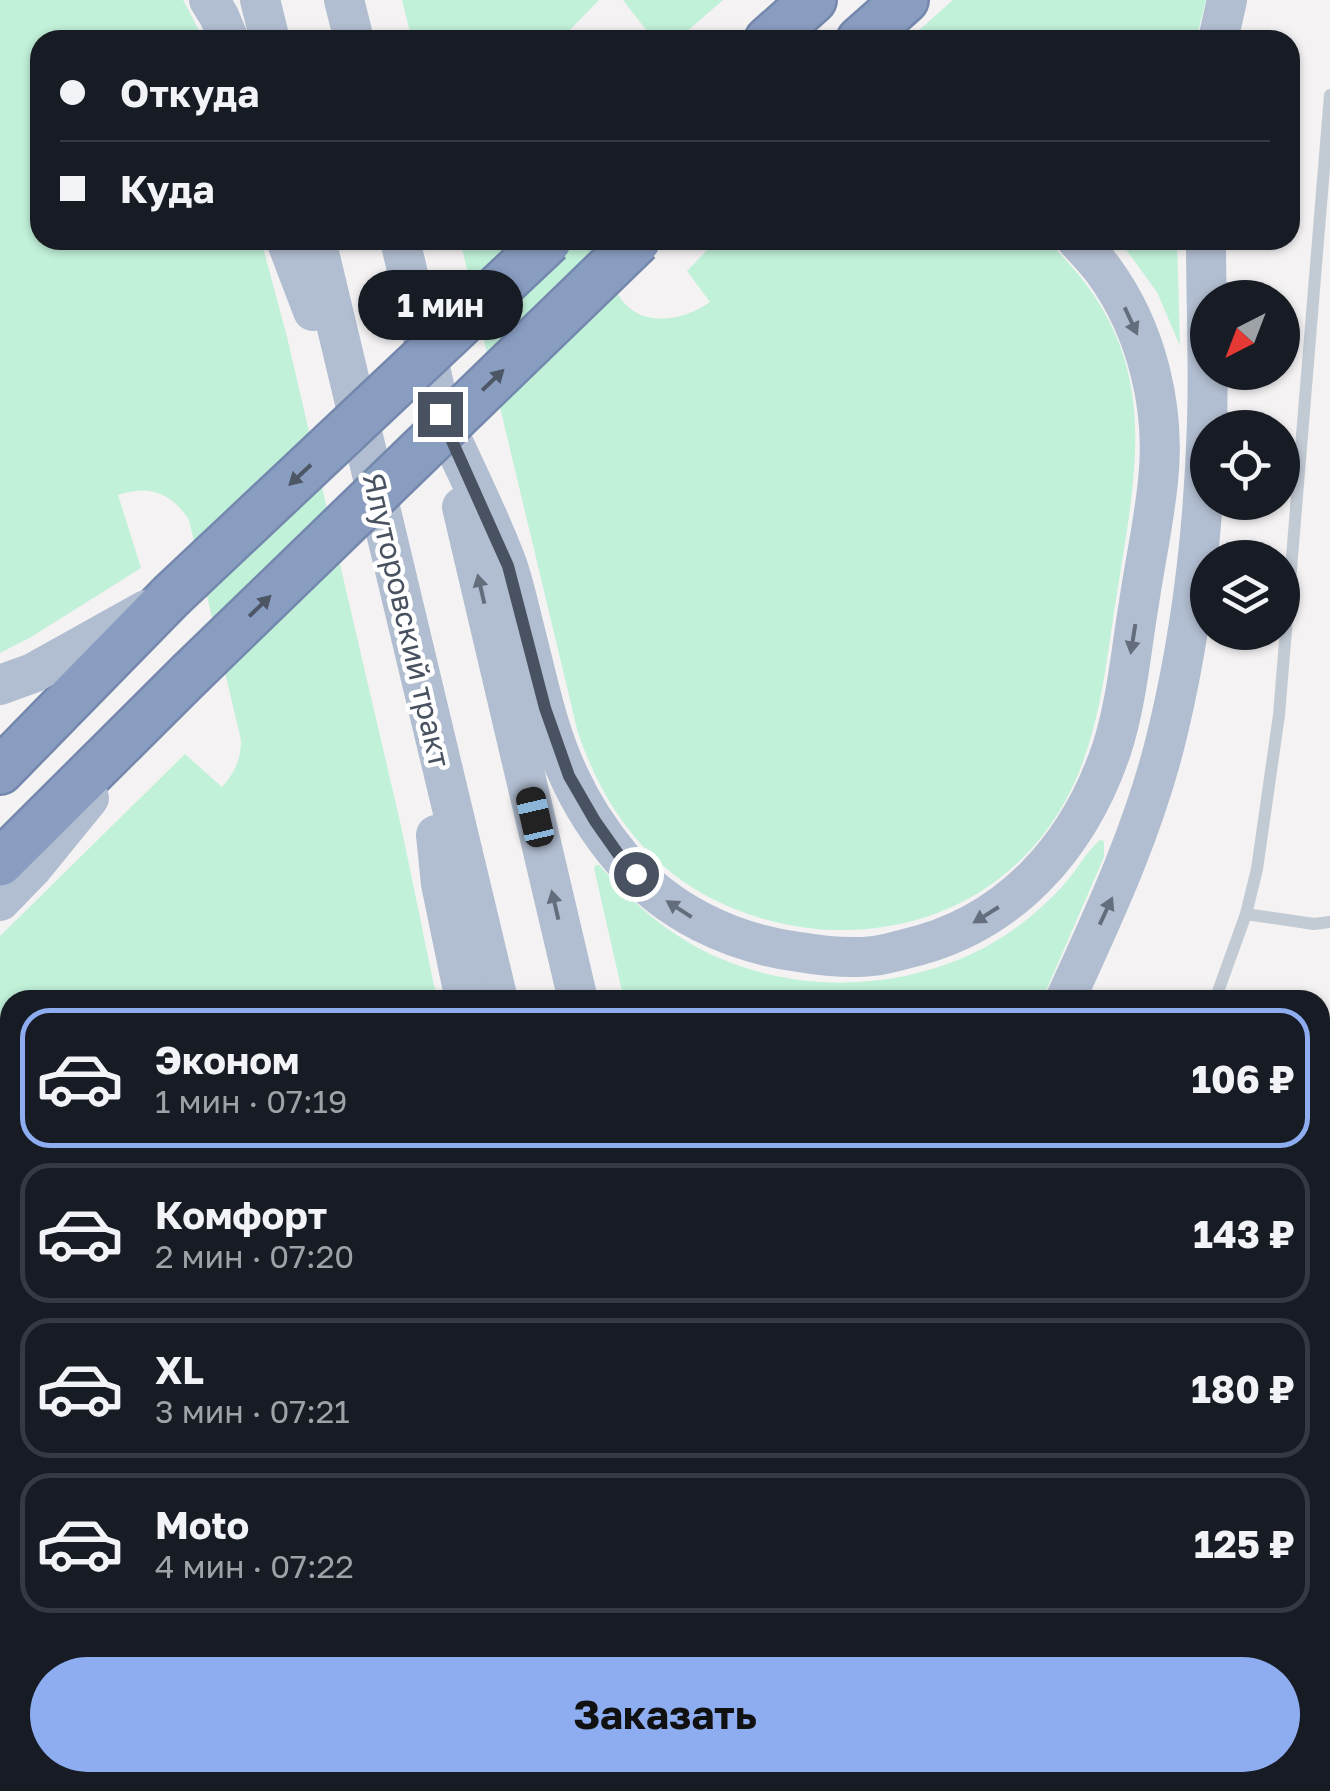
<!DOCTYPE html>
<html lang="ru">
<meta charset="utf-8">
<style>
body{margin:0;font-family:"Golos Text",sans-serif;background:#20242c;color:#f1f3f6;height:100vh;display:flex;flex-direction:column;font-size:38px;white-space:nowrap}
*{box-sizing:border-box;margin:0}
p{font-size:32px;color:#9ea1a6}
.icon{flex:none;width:55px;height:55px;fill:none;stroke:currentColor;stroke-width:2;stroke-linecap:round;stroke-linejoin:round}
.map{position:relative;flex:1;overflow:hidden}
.sheet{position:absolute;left:0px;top:990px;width:1330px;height:802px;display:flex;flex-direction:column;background:#171b24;border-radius:30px 30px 0 0;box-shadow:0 2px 8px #0004}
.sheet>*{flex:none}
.hud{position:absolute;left:30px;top:30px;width:1270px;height:220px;border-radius:30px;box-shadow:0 2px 8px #0004;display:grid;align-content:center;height:220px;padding:0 30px;background:#171b24}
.needle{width:65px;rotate:222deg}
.buttons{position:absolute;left:1190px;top:280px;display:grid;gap:20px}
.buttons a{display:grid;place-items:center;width:110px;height:110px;border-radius:50%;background:#171b24;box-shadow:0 2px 8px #0004;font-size:50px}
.end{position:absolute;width:45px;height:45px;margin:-22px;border:12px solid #495260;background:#fff;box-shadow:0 0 0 5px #fff}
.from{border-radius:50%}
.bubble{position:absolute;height:70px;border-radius:35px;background:#171b24;box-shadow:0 2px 8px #0004;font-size:32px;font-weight:700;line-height:70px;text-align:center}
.car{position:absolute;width:30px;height:60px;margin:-30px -15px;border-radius:12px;box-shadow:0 0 8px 2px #0007;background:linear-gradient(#222 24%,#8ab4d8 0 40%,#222 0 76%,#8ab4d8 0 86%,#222 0)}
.hud b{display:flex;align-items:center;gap:35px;height:95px;font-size:38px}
.hud b+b{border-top:2px solid #363941}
.hud i{width:25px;height:25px;background:#f1f3f6}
ul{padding:18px 0 0;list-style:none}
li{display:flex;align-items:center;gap:30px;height:140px;margin:0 20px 15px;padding:0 10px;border:5px solid #363941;border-radius:30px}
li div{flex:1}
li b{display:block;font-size:38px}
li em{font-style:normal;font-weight:700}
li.selected{border-color:#8eadf1}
li>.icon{width:90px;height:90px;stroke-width:1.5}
.cta{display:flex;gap:20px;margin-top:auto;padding:20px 30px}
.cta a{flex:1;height:115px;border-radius:60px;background:#8eadf1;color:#111;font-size:40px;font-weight:700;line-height:115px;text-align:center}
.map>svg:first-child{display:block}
.green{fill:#c1f1d9}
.building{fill:#ced0d6;stroke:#d6d7dd;stroke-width:2.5}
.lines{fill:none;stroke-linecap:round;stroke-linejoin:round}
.highway-casing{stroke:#7488ad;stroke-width:50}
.lane{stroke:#c2cad3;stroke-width:12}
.primary{stroke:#b1bdd0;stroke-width:40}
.highway{stroke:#899dc1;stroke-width:45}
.highway-bridge-casing{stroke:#7488ad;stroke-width:50;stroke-linecap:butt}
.highway-bridge{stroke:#899dc1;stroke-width:45}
.oneway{fill:#636d7c}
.oneway2{fill:#4c5665}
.route{stroke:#495260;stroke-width:12}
.labels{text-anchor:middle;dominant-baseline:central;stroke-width:9;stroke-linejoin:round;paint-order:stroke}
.street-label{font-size:30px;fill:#495260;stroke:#fff}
</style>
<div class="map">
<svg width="1330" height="1791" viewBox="0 0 1330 1791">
<rect width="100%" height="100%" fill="#f4f2f2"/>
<g class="green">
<path d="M 0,0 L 183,0 L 204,40 L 40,40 L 40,240 L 261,240 L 287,337 L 401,826 L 437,1000 L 10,1000 L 10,1465 L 0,1462 L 0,936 L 185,754 L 222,787 C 235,772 241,760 241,740 L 189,520 C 172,493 149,484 118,495 L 141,568 L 31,637 L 0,653 Z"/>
<polygon points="402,0 599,0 560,40 412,40"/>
<polygon points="623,0 723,0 677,40 654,40"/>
<polygon points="953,0 1206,0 1196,40 908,40"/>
<path d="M 460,240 L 600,240 C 606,257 609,278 618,294 C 637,329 683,322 710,302 L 687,271 L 717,240 L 1046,240 C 1164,351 1139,455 1116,599 C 1106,663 1100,731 1071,790 C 1011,913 873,957 748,914 C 659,883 608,819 578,733 Z"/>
<polygon points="1119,240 1177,240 1180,346 1157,292"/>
<path d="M 1100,840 L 1104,841 L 1104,857 L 1042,1000 L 624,1000 L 594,868 L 596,865 L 599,865 C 626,896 655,923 691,944 C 785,998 913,995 1004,936 C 1027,921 1049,902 1067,881 C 1078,868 1087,851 1100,840 Z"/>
<polygon points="0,1654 10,1655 10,1739 0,1743"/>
<polygon points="557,1783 645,1783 647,1791 565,1791"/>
</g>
<g class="building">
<polygon points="1320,1480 1330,1513 1330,1524 1320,1527"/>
<polygon points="1330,1562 1330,1651 1320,1654 1320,1565"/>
<rect x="1109" y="1782" width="143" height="9"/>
</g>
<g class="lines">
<defs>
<g id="highway">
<polyline points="768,40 813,0"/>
<polyline points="860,40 905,0"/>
<polyline points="0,771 171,596"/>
<polyline points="0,863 190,674"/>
</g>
</defs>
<use href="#highway" class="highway-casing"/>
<g class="lane">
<polyline points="1246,914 1257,869 1279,715 1330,95"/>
<polyline points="1215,1000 1246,914 1314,924 1330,922"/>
<polyline points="1320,1063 1330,1068"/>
<polyline points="1320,1314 1330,1310"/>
<polyline points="849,1782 849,1791"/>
<polyline points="1323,1791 1330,1727"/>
</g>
<g class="primary">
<polyline points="209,0 219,16 229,40"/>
<polyline points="260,0 270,40"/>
<polyline points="344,0 354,40"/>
<polyline points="1218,40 1227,0"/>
<polyline points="286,240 313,311"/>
<polyline points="316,240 498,1000"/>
<polyline points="400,240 446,436"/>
<path d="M 440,414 C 462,463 488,513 507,564 C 515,587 520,612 526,635 C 538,682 548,732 569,776 C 582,805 602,835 622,859 C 666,912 731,943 799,952 C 823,956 848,959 873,956 C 883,955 894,952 905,949 C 1009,926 1079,847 1112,748 C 1127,701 1131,650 1139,603 C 1145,562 1154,522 1158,481 C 1166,409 1147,330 1104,271 C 1096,260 1086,250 1077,240"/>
<polyline points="462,507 578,1000"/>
<polyline points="0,685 33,673 146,610"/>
<polyline points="436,835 441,884 465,1000"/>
<polyline points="0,901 32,868 89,798"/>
<path d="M 1065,1000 C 1105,913 1146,825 1168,731 C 1192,631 1204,525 1207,422 C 1209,362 1206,301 1206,240"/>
<polyline points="0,1491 10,1494"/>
<polyline points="0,1551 10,1553"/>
<polyline points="528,1782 537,1791"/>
<polyline points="685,1782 687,1791"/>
<polyline points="758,1782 760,1791"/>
<polyline points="797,1782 798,1791"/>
</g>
<use href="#highway" class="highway"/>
<defs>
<g id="highway-bridge">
<polyline points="171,596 549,240"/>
<polyline points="190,674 638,240"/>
</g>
</defs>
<use href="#highway-bridge" class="highway-bridge-casing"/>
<use href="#highway-bridge" class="highway-bridge"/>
</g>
<defs><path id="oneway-solid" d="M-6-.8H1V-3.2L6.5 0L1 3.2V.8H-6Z" transform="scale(2.5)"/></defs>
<g class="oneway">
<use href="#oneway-solid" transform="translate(1131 321) rotate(65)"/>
<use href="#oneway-solid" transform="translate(481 589) rotate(-103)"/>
<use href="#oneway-solid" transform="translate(1133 639) rotate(99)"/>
<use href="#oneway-solid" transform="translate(555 905) rotate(-103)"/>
<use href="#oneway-solid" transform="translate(679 909) rotate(-147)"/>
<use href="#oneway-solid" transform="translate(1106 911) rotate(-65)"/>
<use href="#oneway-solid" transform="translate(986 915) rotate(148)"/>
</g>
<g class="oneway2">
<use href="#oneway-solid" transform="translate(493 380) rotate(-44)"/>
<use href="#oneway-solid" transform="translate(300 475) rotate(137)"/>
<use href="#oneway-solid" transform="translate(260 606) rotate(-44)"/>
</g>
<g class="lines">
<polyline class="route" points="440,414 508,566 545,708 569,776 595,821 621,858 636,874"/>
</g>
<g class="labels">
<g class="street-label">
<text transform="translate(407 620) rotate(77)">Ялуторовский тракт</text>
</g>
</g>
</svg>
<div class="buttons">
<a><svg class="needle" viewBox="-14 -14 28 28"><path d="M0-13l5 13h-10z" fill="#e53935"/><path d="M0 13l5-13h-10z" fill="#9ea1a6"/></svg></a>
<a><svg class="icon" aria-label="locate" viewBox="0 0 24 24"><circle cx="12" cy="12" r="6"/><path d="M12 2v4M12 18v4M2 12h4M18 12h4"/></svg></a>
<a><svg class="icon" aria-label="layers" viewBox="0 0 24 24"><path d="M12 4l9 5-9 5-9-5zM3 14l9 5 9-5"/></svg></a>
</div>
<i class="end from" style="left:636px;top:874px"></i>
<i class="end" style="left:440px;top:414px"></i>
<div class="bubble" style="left:358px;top:270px;width:165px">1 мин</div>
<i class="car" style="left:535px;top:817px;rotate:347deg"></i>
<div class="hud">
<b><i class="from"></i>Откуда</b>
<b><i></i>Куда</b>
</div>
<section class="sheet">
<ul>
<li class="selected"><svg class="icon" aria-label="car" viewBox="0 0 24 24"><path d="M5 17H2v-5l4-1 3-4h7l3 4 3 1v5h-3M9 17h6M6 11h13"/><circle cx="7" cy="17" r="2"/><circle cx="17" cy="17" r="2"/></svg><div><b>Эконом</b><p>1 мин · 07:19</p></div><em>106 ₽</em></li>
<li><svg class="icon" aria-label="car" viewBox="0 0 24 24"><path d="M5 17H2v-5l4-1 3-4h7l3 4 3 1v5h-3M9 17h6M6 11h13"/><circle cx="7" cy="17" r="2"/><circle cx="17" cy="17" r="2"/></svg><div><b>Комфорт</b><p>2 мин · 07:20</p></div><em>143 ₽</em></li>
<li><svg class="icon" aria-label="car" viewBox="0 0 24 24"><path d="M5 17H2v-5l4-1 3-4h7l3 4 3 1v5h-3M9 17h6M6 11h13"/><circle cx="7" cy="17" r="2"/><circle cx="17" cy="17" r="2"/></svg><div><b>XL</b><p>3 мин · 07:21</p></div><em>180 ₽</em></li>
<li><svg class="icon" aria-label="car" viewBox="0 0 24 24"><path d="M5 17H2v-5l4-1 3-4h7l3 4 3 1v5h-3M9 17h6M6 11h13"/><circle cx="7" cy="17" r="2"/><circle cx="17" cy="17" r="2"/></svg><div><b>Moto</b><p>4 мин · 07:22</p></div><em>125 ₽</em></li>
</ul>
<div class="cta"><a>Заказать</a></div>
</section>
</div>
